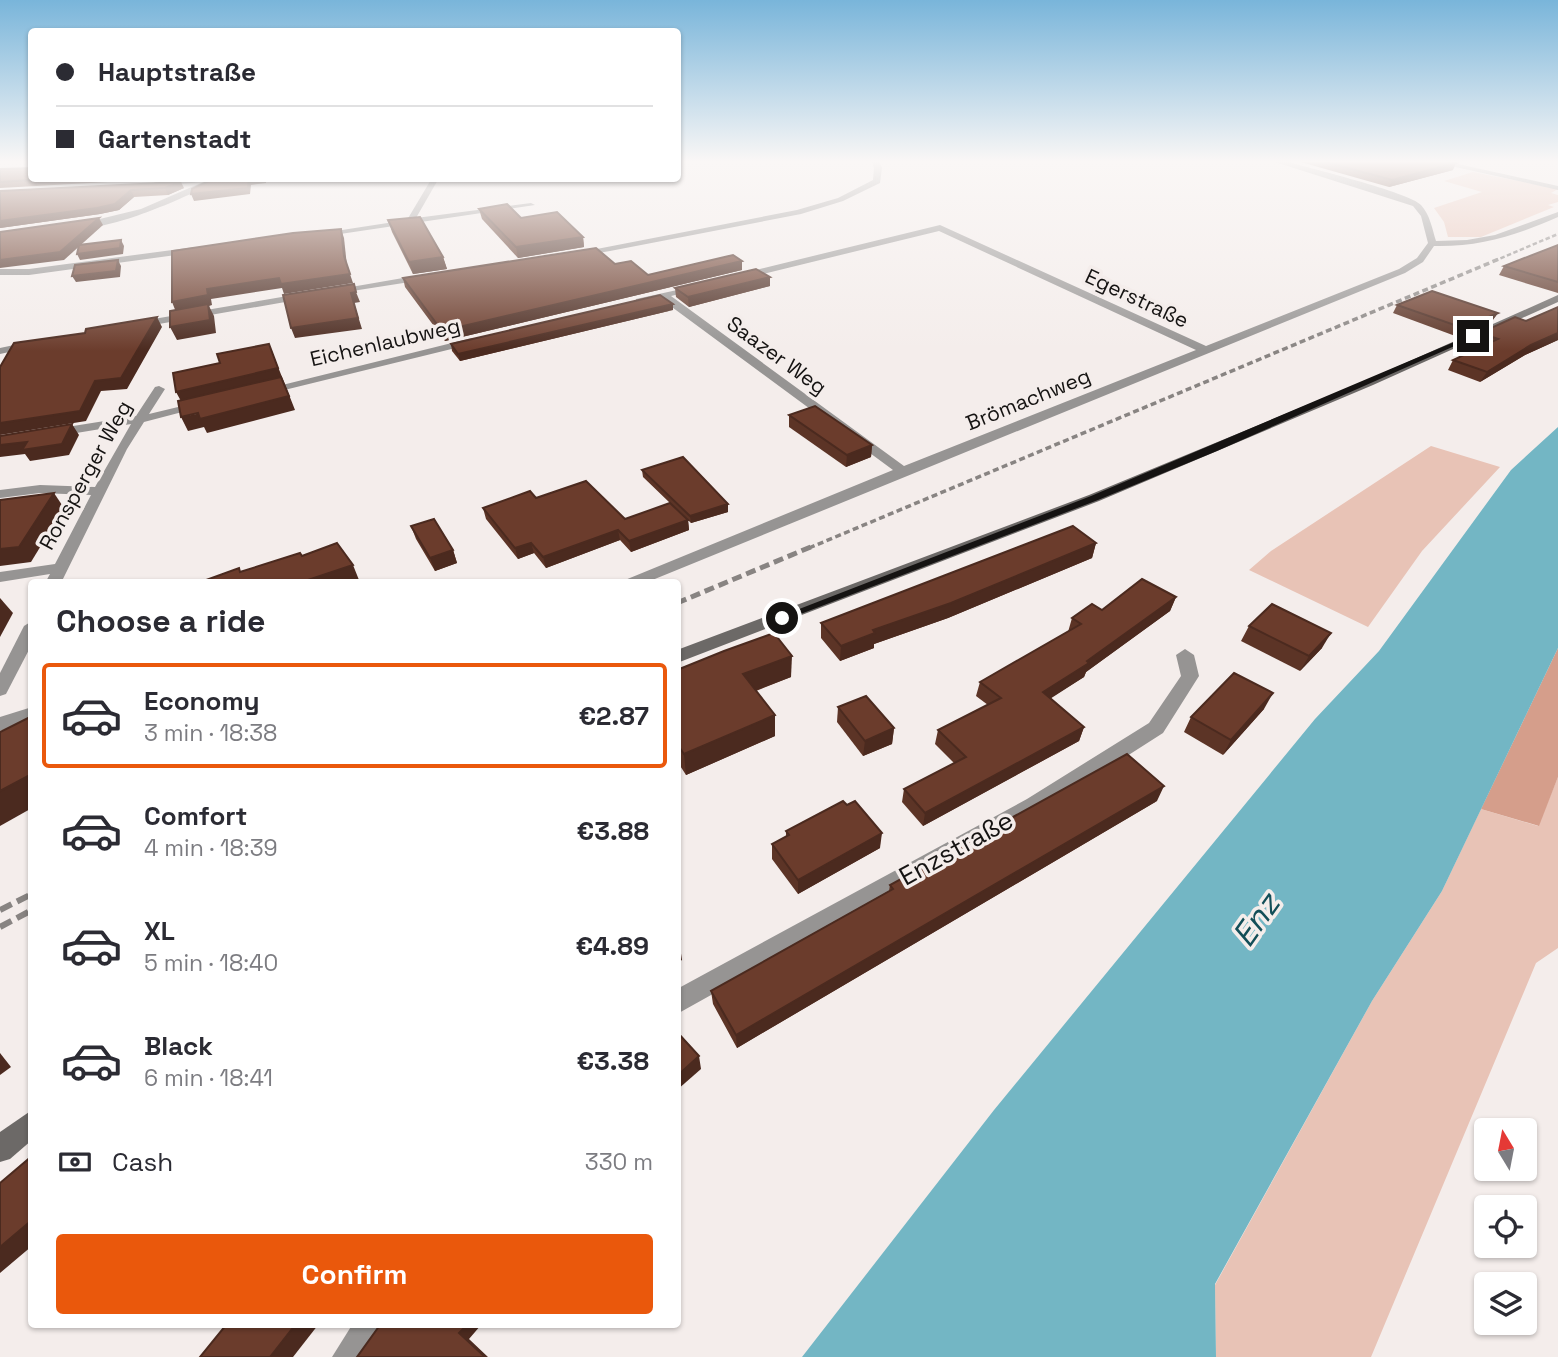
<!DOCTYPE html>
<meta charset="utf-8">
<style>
body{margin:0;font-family:"Space Grotesk",sans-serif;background:#f2f2f3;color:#2b2b33;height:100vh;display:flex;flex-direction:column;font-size:26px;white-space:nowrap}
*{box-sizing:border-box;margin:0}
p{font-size:23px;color:#7c7c81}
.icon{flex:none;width:38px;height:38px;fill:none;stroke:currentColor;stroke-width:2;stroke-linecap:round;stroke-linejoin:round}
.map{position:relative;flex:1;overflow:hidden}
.details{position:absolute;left:28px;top:579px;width:653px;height:749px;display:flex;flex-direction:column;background:#fff;border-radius:7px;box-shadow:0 2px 5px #0004}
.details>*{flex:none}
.guide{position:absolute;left:28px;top:28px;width:653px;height:154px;border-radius:7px;box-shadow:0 2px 5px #0004;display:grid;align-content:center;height:154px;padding:0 28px;background:#fff}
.needle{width:46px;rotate:350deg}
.buttons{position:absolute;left:1474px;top:1118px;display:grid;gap:14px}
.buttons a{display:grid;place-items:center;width:63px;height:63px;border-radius:7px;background:#fff;box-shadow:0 2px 5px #0004;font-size:35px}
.end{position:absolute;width:32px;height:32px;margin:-16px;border:9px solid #151312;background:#fff;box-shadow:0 0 0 4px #fff}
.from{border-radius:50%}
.guide b{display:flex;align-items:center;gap:24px;height:66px;font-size:26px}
.guide b+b{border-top:2px solid #e1e1e2}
.guide i{width:18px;height:18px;background:#2b2b33}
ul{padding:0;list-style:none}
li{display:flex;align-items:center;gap:21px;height:105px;margin:0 14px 10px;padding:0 14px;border:4px solid transparent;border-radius:7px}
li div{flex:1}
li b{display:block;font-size:26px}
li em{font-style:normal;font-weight:600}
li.on{border-color:#ea580c}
li>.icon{width:63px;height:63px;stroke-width:1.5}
h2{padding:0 28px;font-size:32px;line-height:84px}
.pay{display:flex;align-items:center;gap:18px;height:77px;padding:0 28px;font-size:26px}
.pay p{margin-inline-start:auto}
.primary-button{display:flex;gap:14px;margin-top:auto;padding:14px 28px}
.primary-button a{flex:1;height:80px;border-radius:7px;background:#ea580c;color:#fff;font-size:28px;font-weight:600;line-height:80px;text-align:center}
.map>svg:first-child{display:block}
.green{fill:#e8c3b6}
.forest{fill:#d59e8b}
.water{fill:#73b6c4}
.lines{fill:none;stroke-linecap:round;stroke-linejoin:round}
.street{fill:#969493;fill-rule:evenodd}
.secondary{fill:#6c6967;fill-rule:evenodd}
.rail-far3{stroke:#888482;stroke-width:2.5;stroke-dasharray:4.5 2.5;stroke-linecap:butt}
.rail-far2{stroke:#888482;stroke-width:3.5;stroke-dasharray:6 3.5;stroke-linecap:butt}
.rail-far1{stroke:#888482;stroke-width:5;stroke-dasharray:10 5;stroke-linecap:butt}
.rail{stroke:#888482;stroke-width:6;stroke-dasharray:13 6;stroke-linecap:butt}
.wall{fill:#5c3426}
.shaded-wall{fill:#4b2a1f}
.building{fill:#6b3c2c;stroke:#4b2a1f;stroke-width:2}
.route{fill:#151312}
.labels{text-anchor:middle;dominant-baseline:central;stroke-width:7;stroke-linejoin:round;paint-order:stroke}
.far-street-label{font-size:21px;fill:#151312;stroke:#f4edeb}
.street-label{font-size:26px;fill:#151312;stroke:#f4edeb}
.near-water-label{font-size:33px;font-style:italic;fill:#124e58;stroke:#f4edeb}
</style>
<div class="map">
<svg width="1558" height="1357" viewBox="0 0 1558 1357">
<rect width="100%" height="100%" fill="#f4edeb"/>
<g class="green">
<polygon points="1473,172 1558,189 1551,193 1558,195 1558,202 1548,205 1554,207 1481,237 1448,237 1444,222 1434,208 1482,192 1444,181"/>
<polygon points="1431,446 1500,467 1422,551 1368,627 1249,570 1271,551"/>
<polygon points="1558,777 1558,948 1536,963 1371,1357 1216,1357 1215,1285 1372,1001 1442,891 1481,809 1538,826"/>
</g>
<polygon class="forest" points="1558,648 1558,777 1539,826 1481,809"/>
<polygon class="water" points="1558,427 1558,648 1442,891 1372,1001 1215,1284 1216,1357 802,1357 994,1110 1315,719 1379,651 1511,470"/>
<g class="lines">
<g class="street">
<polygon points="872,161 879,161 882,168 880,183 843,201 801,214 610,251 575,257 571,254 797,210 838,198 873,180 874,168"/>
<path d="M 1272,161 L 1285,161 C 1308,168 1409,192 1421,205 C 1430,215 1432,228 1436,241 L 1467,240 L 1495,235 L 1558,212 L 1558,217 C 1517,235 1480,247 1434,246 L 1423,262 L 1405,273 L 645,583 L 623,583 L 625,580 L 893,470 L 661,299 L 639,304 L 636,303 L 636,299 L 700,285 L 700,289 L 671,296 L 904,466 L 1196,350 L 939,231 L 738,280 L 733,277 L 735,275 L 940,225 L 1206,346 L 1399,269 L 1417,258 L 1428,243 L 1421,216 L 1413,206 Z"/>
<polygon points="1429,161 1444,161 1558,186 1558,190"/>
<path d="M 193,178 L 226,178 L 205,182 L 207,186 C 184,198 97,237 75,225 L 141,209 L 203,182 L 157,186 L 154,182 Z"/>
<polygon points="432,178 439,178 416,218 531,203 535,205 320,237 316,234 407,220"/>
<polygon points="195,247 198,248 198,252 29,275 0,275 0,269 29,269"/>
<polygon points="426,274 429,275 429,279 333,294 328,291"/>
<polygon points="305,293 308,294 308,298 136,328 131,325 136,322"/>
<polygon points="472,338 476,339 476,343 264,395 258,391"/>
<polygon points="33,341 38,344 37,346 0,354 0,348"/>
<polygon points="159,386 165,389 149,414 203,401 209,405 144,422 127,449 61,583 45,583 50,574 0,582 0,572 55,564 91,495 40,493 0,498 0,490 40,485 95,487 131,424 52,437 48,436 48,430 136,416 155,387"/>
<polygon points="32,621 32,644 6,694 0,696 0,673 24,626"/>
<polygon points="1185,649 1194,655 1199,676 1163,733 1041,811 677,1014 677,989 1027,799 1149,723 1181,676 1176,655"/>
<polygon points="32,707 32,721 0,731 0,717"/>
<polygon points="352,1325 385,1325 366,1357 332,1357"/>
</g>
<g class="secondary">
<polygon points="1558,295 1558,302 1373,385 1099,501 677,663 677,650 1089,495 1365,381"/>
<polygon points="32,1110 32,1140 10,1159 0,1162 0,1132"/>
</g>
<polyline class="rail-far3" points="1494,261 1558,234"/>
<polyline class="rail-far2" points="809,548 1499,259"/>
<polyline class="rail-far1" points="677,603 813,546"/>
<g class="rail">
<polyline points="0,910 32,894"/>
<polyline points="0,927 32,910"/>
</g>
</g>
<g class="wall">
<polygon points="1297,161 1449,161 1453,170 1389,187"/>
<polygon points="0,169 32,178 180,178 0,188"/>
<polygon points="184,188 168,195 134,197 119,210 100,214 0,228 0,191"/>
<polygon points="479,209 521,218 583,237 584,247 518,258 482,219"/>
<polygon points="388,220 443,257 447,269 413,274 392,232"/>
<polygon points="1558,245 1558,293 1499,275 1504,266"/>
<polygon points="615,264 648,275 742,270 445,341 405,287 403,278"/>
<polygon points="770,286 689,307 676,297 675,288"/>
<polygon points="1397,305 1498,313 1492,321 1458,337 1393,313"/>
<polygon points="1558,307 1558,340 1525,355 1480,382 1448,370 1453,360 1484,346 1474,342 1480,333 1526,321"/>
<polygon points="673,310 460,361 452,351 451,344"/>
<polygon points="789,415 872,445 871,457 846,467 789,427"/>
<polygon points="642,470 728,504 728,512 691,523 688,520 689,530 631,552 620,540 546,568 534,553 518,559 486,519 483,508 536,498 625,519 670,503 643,477"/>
<polygon points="411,526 453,550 457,563 435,571 416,539"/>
<polygon points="1096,543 1092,558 948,618 874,644 874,648 840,661 821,638 821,623"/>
<polygon points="1176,597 1170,611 1086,672 1084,677 1050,698 1084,727 1079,741 923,826 902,802 904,789 954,763 935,744 938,730 988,705 976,696 980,682 1068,632 1072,618 1102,610"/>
<polygon points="1249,626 1322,648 1300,671 1241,641"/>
<polygon points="677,670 791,677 756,691 775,736 686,775 677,761"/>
<polygon points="838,707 894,728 892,744 863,756 837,722"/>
<polygon points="1264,709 1223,755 1184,732 1191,717"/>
<polygon points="1157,801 737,1048 713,1004 711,991 889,891 890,885"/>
<polygon points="847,805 880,848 798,894 772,859 772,844 786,837 786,831"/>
</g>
<g class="shaded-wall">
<polygon points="1456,163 1453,170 1389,187 1392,180"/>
<polygon points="249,178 266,178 266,183 251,185 250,194 194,201 191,194"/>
<polygon points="181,182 184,188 168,195 165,188"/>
<polygon points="131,190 134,197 119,210 100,214 0,228 0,221"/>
<polygon points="99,218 103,225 64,260 0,268 0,260"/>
<polygon points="341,229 344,238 347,266 344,256"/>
<polygon points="583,237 584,247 518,258 516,247"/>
<polygon points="121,240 124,246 123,254 80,260 77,254"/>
<polygon points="443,257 447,269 413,274 409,262"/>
<polygon points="118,260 121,266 120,277 76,282 72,276"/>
<polygon points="742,261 742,270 445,341 442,331"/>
<polygon points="350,274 353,283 284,294 282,288 211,299 212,305 209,306 214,316 216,333 177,340 170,327 176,312 172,302 207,289 279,278"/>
<polygon points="770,277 770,286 689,307 688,297"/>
<polygon points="356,292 360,302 354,303 362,329 295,338 291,328 351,293"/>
<polygon points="673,304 673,310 460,361 458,354"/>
<polygon points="1498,313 1492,321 1458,337 1463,328"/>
<polygon points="157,317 162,327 127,389 101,391 86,421 0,435 0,423 95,381"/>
<polygon points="1558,333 1558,340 1525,355 1480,382 1487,372 1531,345"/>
<polygon points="269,344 295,410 207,433 204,427 188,431 181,417 289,396 182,403 176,392"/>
<polygon points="72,424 79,435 69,455 30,461 25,454 0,457 0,445"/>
<polygon points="872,445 871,457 846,467 847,455"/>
<polygon points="54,493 64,508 31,562 0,566 0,549"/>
<polygon points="728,504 728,512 691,523 690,516"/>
<polygon points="688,520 689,530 631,552 629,541"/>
<polygon points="618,530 620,540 546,568 543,557"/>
<polygon points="531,543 534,553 518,559 515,548"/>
<polygon points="1096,543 1092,558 948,618 874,644 874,648 840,661 841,646 873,630"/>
<polygon points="453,550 457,563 435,571 430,558"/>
<polygon points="353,565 359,580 350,583 299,583"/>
<polygon points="1176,597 1170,611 1086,672 1084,677 1039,706 1043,692"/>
<polygon points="0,598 13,613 0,637"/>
<polygon points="1331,633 1322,648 1300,671 1309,656"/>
<polygon points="792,656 791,677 744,695 743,674"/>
<polygon points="1273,693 1264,709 1223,755 1231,740"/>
<polygon points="775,715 775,736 686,775 684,754"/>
<polygon points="1084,727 1079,741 923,826 925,813"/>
<polygon points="894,728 892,744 863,756 865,741"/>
<polygon points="32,774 32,808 0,826 0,791"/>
<polygon points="1164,786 1157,801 737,1048 736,1035"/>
<polygon points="882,833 880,848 798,894 798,880"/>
<polygon points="680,947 682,960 677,963 677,948"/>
<polygon points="0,1053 11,1067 0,1075"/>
<polygon points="699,1056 701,1069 677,1090 677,1076"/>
<polygon points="32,1220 32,1246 0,1273 0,1247"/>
<polygon points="295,1325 318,1325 293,1357 270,1357"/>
<polygon points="467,1325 481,1325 469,1339 488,1357 485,1357 459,1333"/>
</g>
<g class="building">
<polygon points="1322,161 1449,161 1456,163 1392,180"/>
<polygon points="32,168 32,178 60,178 0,182 0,169"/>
<polygon points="215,178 249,178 248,188 191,194 192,189"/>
<polygon points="181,182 165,188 131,190 115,204 97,208 0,221 0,191"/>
<polygon points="507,204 521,218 557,212 583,237 516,247 479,209"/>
<polygon points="420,217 443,257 409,262 388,220"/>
<polygon points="99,218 60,252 0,260 0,232"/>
<polygon points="341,229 344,256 350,274 281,284 279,278 207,289 208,295 172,302 172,251 293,233"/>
<polygon points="121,240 120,248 77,254 79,245"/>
<polygon points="1558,245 1558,282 1504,266"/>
<polygon points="596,248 615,264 631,261 648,275 733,255 742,261 442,331 403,278"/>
<polygon points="118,260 116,271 72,276 75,265"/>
<polygon points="756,269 770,277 688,297 675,288"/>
<polygon points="354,284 356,292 351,293 358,318 291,328 283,295"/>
<polygon points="1432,291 1498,313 1463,328 1397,305"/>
<polygon points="660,295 673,304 458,354 451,344"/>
<polygon points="208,304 210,320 170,327 170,311"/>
<polygon points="1558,307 1558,333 1531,345 1487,372 1453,360 1498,339 1480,333 1515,317 1526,321"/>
<polygon points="157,317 121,378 95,381 80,411 0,423 0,367 14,343 85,333 86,329"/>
<polygon points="269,344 278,368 176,392 173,373 220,363 217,354"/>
<polygon points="281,377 289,396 200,419 198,413 181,417 178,401"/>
<polygon points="815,406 872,445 847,455 789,415"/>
<polygon points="72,424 62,444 22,450 27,442 0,445 0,436"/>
<polygon points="683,457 728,504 690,516 642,470"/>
<polygon points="586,481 625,519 670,503 688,520 629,541 618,530 543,557 531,543 515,548 483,508 530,491 536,498"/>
<polygon points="54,493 19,547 0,549 0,500"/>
<polygon points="434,519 453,550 430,558 411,526"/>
<polygon points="1073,526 1096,543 951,603 873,630 875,633 841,646 821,623"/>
<polygon points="337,543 353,565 299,583 198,583 239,568 240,572 300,553 302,556"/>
<polygon points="1142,579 1176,597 1087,661 1089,663 1043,692 1084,727 925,813 904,789 966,757 938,730 1001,698 980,682 1081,624 1072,618 1092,604 1102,610"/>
<polygon points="1272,604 1331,633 1309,656 1249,626"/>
<polygon points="774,633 792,656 743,674 775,715 684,754 677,744 677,670 724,651"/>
<polygon points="1234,673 1273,693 1231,740 1191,717"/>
<polygon points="866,696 894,728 865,741 838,707"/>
<polygon points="28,718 32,723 32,774 0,791 0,732"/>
<polygon points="1127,754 1164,786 736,1035 711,991 893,889 890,885"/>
<polygon points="843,801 847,805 855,801 882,833 798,880 772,844 789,835 786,831"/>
<polygon points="677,1032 699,1056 677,1076"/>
<polygon points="32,1156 32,1220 0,1247 0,1183"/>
<polygon points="226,1325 295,1325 270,1357 200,1357"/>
<polygon points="380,1325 467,1325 459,1333 485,1357 357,1357"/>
</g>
<linearGradient id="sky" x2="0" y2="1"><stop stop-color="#79b5da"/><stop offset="0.46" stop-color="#faf7f6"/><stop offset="1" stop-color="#faf7f6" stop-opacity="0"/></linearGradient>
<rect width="1558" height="351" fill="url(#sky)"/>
<polygon class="route" points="1473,334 1475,337 1217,451 1098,500 785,620 776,618 1091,496"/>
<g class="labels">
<g class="far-street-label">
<text transform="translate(1137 298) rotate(25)">Egerstraße</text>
<text transform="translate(385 342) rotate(-13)">Eichenlaubweg</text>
<text transform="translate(777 355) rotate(36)">Saazer Weg</text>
<text transform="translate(1028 399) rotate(-22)">Brömachweg</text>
<text transform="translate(85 475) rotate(-61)">Ronsperger Weg</text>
</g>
<g class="street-label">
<text transform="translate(956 848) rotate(-29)">Enzstraße</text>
</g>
<g class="near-water-label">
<text transform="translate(1256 920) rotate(-55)">Enz</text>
</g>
</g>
</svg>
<div class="buttons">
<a><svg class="needle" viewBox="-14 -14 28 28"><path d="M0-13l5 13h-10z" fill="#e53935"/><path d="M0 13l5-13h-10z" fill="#7c7c81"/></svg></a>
<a><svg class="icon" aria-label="locate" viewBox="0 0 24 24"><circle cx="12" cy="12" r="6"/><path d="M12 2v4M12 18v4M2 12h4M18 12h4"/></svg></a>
<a><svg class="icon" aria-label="layers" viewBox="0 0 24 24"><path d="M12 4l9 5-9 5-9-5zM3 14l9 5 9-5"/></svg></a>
</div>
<i class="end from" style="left:782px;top:618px"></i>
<i class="end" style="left:1473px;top:336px"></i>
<div class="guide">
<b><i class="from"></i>Hauptstraße</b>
<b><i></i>Gartenstadt</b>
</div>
<section class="details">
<h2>Choose a ride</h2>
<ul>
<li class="on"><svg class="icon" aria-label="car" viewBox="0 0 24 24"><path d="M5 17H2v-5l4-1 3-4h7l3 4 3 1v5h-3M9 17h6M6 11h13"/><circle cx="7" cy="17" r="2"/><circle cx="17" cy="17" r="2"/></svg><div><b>Economy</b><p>3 min · 18:38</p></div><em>€2.87</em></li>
<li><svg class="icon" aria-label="car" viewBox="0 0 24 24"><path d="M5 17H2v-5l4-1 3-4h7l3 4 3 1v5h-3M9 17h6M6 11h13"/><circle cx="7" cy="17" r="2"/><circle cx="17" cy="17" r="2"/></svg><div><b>Comfort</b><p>4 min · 18:39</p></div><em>€3.88</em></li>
<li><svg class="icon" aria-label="car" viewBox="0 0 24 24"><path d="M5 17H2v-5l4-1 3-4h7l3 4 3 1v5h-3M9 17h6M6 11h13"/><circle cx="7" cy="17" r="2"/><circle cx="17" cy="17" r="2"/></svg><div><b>XL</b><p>5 min · 18:40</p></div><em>€4.89</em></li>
<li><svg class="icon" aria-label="car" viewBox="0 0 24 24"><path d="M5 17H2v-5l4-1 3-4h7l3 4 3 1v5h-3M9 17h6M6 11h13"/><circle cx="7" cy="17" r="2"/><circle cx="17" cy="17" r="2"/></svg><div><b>Black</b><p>6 min · 18:41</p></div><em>€3.38</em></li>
</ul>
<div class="pay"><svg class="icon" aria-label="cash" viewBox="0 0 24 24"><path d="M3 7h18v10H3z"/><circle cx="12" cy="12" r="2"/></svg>Cash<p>330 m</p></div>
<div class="primary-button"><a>Confirm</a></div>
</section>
</div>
